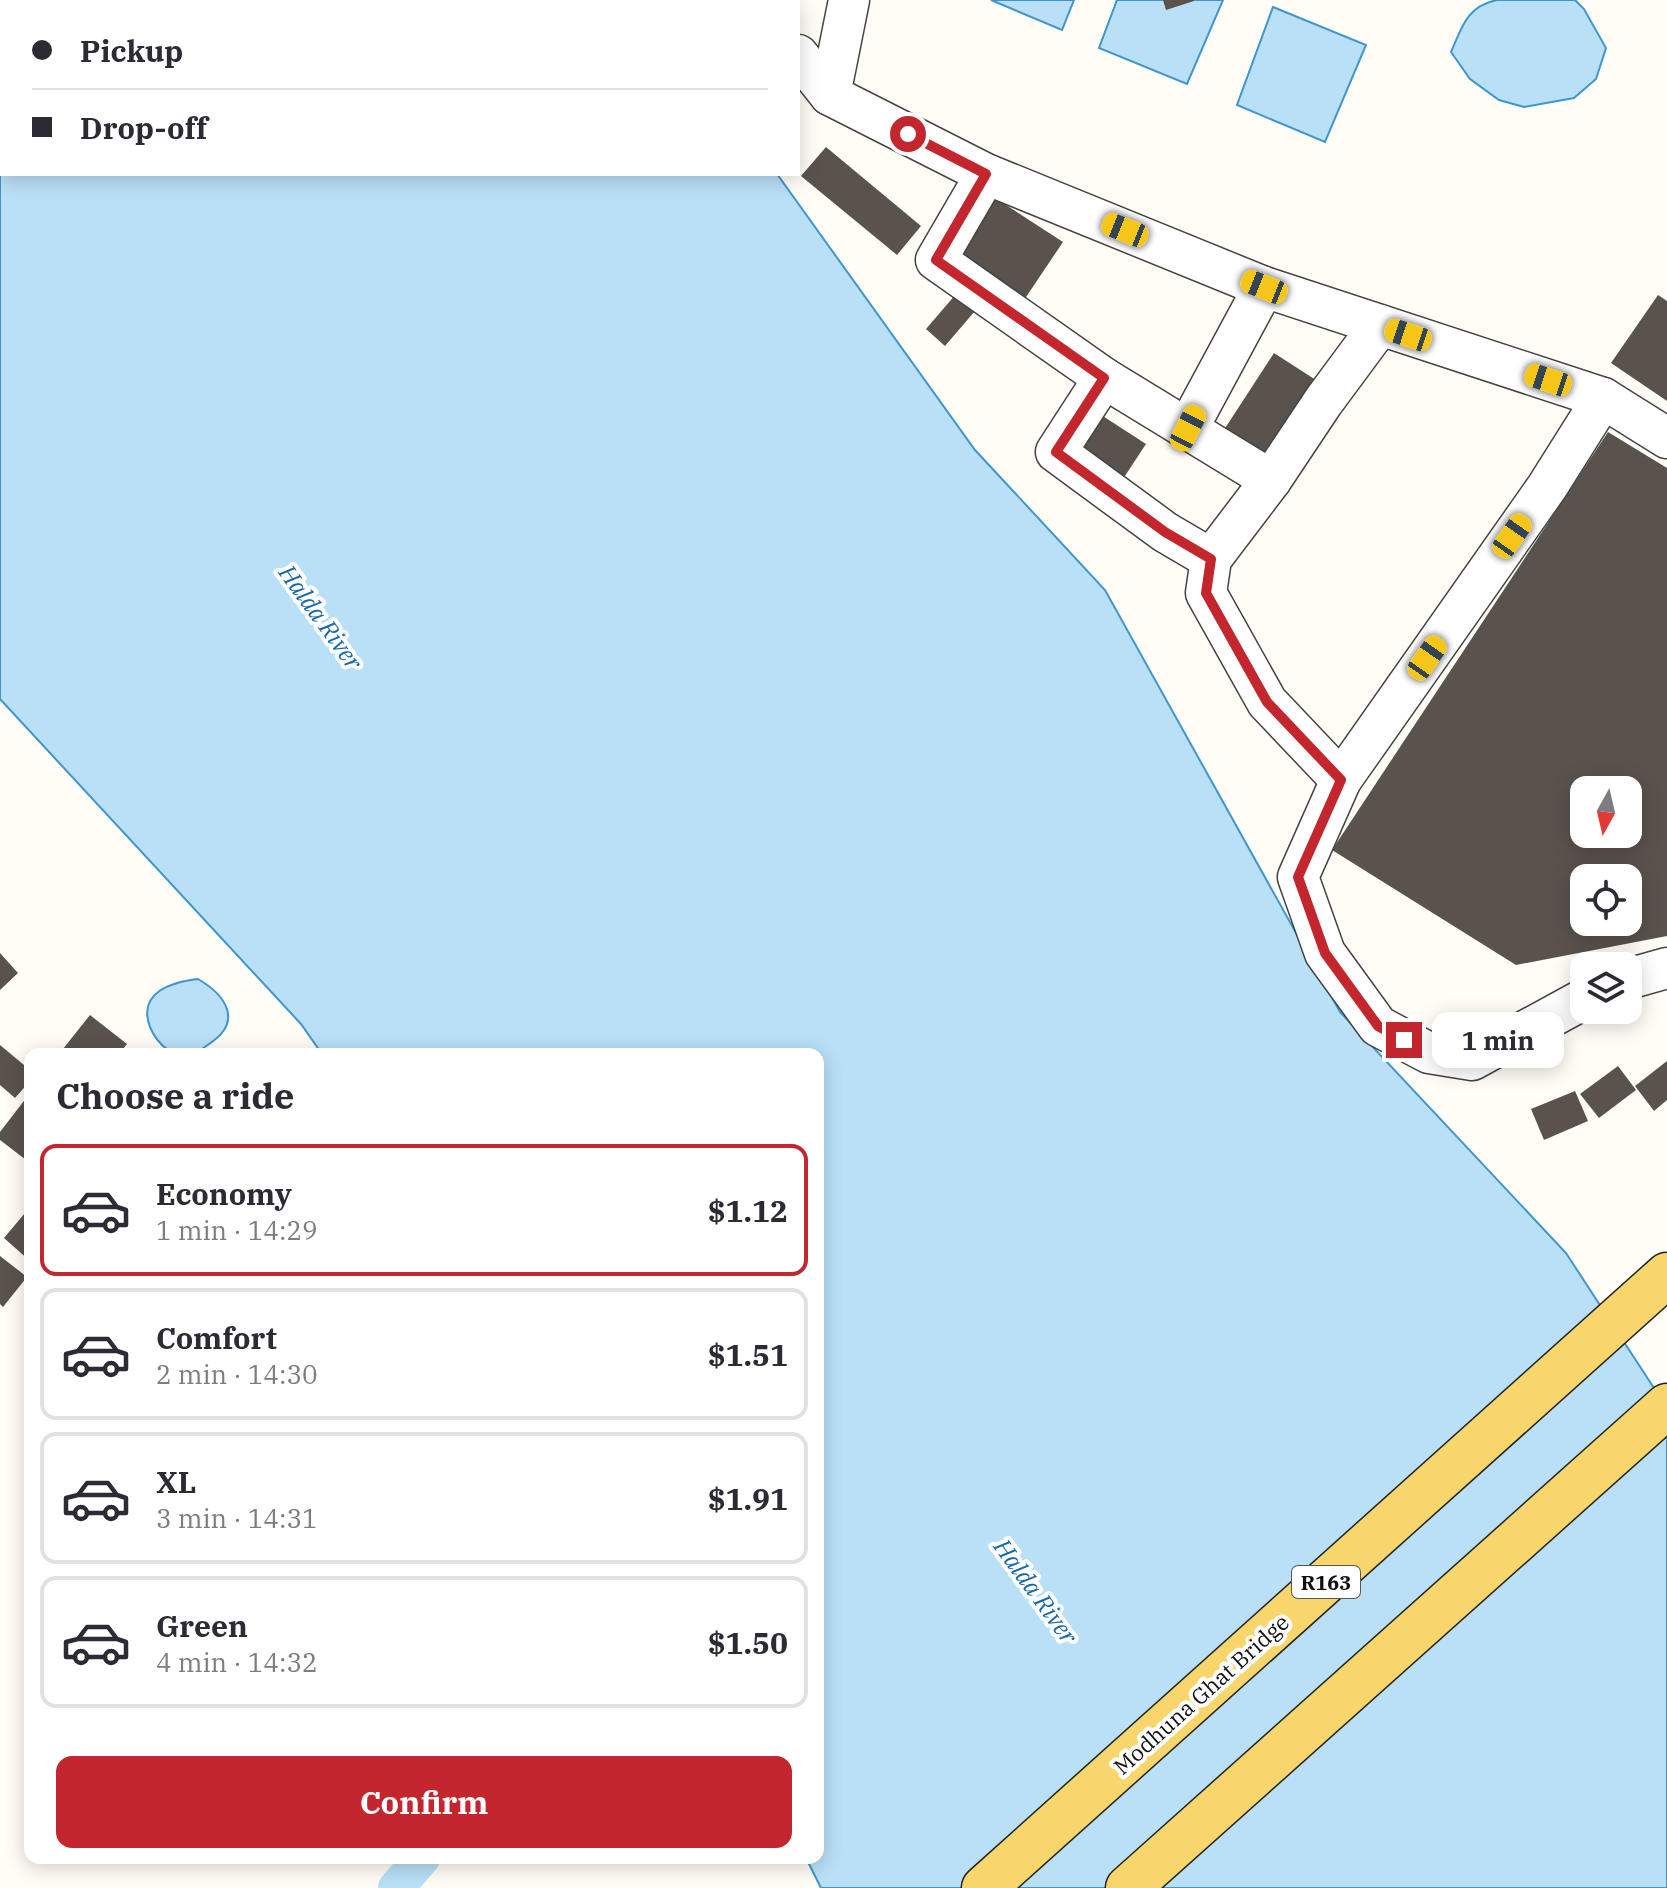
<!DOCTYPE html>
<meta charset="utf-8">
<style>
body{margin:0;font-family:"IBM Plex Serif",serif;background:#f7f7f7;color:#2b2b33;height:100vh;display:flex;flex-direction:column;font-size:30px;white-space:nowrap}
*{box-sizing:border-box;margin:0}
p{font-size:26px;color:#7c7c81}
.icon{flex:none;width:44px;height:44px;fill:none;stroke:currentColor;stroke-width:2;stroke-linecap:round;stroke-linejoin:round}
.map{position:relative;flex:1;overflow:hidden}
.side{position:absolute;left:24px;top:1048px;width:800px;height:816px;display:flex;flex-direction:column;background:#fff;border-radius:16px;box-shadow:0 4px 20px #0003}
.side>*{flex:none}
.top-card{position:absolute;left:0px;top:0px;width:800px;height:176px;box-shadow:0 4px 20px #0003;display:grid;align-content:center;height:176px;padding:0 32px;background:#fff}
.needle{width:52px;rotate:188deg}
.controls{position:absolute;left:1570px;top:776px;display:grid;gap:16px}
.controls a{display:grid;place-items:center;width:72px;height:72px;border-radius:16px;background:#fff;box-shadow:0 4px 20px #0003;font-size:40px}
.end{position:absolute;width:36px;height:36px;margin:-18px;border:10px solid #c4262e;background:#fff;box-shadow:0 0 0 4px #fff}
.from{border-radius:50%}
.bubble{position:absolute;height:56px;border-radius:16px;background:#fff;box-shadow:0 4px 20px #0003;font-size:26px;font-weight:700;line-height:56px;text-align:center}
.car{position:absolute;width:24px;height:48px;margin:-24px -12px;border-radius:10px;box-shadow:0 0 6px 2px #0007;background:linear-gradient(#f5c518 24%,#345 0 40%,#f5c518 0 76%,#345 0 86%,#f5c518 0)}
.top-card b{display:flex;align-items:center;gap:28px;height:76px;font-size:30px}
.top-card b+b{border-top:2px solid #e1e1e2}
.top-card i{width:20px;height:20px;background:#2b2b33}
ul{padding:0;list-style:none}
li{display:flex;align-items:center;gap:24px;height:132px;margin:0 16px 12px;padding:0 16px;border:4px solid #e1e1e2;border-radius:16px}
li div{flex:1}
li b{display:block;font-size:30px}
li em{font-style:normal;font-weight:700}
li.current{border-color:#c4262e}
li>.icon{width:72px;height:72px;stroke-width:1.5}
h2{padding:0 32px;font-size:36px;line-height:96px}
.primary-button{display:flex;gap:16px;margin-top:auto;padding:16px 32px}
.primary-button a{flex:1;height:92px;border-radius:16px;background:#c4262e;color:#fff;font-size:32px;font-weight:700;line-height:92px;text-align:center}
.map>svg:first-child{display:block}
.water{fill:#b9e0f7;stroke:#3f96cf;stroke-width:2}
.lines{fill:none;stroke-linecap:round;stroke-linejoin:round}
.canal{stroke:#b9e0f7;stroke-width:36}
.building{fill:#5a524d;fill-rule:evenodd}
.street-casing{stroke:#444;stroke-width:43}
.primary-casing{stroke:#222;stroke-width:47}
.street{stroke:#fff;stroke-width:40}
.primary{stroke:#f9d66b;stroke-width:44}
.route{stroke:#c4262e;stroke-width:10}
.labels{text-anchor:middle;dominant-baseline:central;stroke-width:8;stroke-linejoin:round;paint-order:stroke}
.shield{fill:#fff;stroke:#585858;stroke-width:2}
.shield-label{font-size:20px;font-weight:bold;fill:#111}
.street-label{font-size:22px;fill:#111;stroke:#fff}
.water-label{font-size:24px;font-style:italic;fill:#1768a6;stroke:#fff}
</style>
<div class="map">
<svg width="1667" height="1888" viewBox="0 0 1667 1888">
<rect width="100%" height="100%" fill="#fffdf5"/>
<g class="water">
<polygon points="0,0 652,0 654,2 2,2 2,174 777,174 975,450 1105,590 1340,1012 1566,1253 1667,1408 1667,1888 821,1888 806,1858 818,1858 818,1054 322,1054 301,1024 0,699"/>
<polygon points="991,0 1074,0 1062,30"/>
<polygon points="1117,0 1223,0 1187,84 1099,48"/>
<path d="M 1497,0 L 1575,0 L 1584,9 L 1606,48 L 1596,79 L 1574,98 L 1524,107 L 1499,100 L 1470,79 L 1451,52 C 1462,27 1467,6 1497,0 Z"/>
<polygon points="1273,7 1366,45 1325,142 1237,105"/>
<path d="M 198,979 C 227,996 243,1022 209,1044 C 205,1047 198,1052 193,1054 C 174,1060 157,1044 150,1027 C 137,992 172,982 198,979 Z"/>
</g>
<g class="lines">
<polyline class="canal" points="396,1888 422,1858"/>
</g>
<g class="building">
<polygon points="1163,0 1194,0 1194,1 1166,10"/>
<polygon points="826,147 921,226 897,255 801,176"/>
<polygon points="989,194 1063,242 1022,303 949,254"/>
<polygon points="956,294 975,311 945,346 926,329"/>
<polygon points="1658,295 1667,301 1667,401 1611,363"/>
<polygon points="1274,353 1322,384 1268,467 1220,436"/>
<polygon points="1092,409 1146,444 1119,485 1065,450"/>
<path d="M 1608,432 L 1667,468 L 1667,936 L 1516,965 L 1332,850 ZM 1584,790 L 1628,790 L 1628,834 L 1584,834 ZM 1584,878 L 1628,878 L 1628,922 L 1584,922 Z"/>
<polygon points="0,953 18,973 0,990"/>
<polygon points="90,1015 127,1044 119,1054 59,1054"/>
<polygon points="0,1045 30,1070 30,1081 15,1098 0,1085"/>
<polygon points="1667,1061 1667,1100 1654,1111 1635,1086"/>
<polygon points="1618,1066 1636,1090 1599,1118 1580,1094"/>
<polygon points="1575,1091 1588,1121 1544,1140 1531,1109"/>
<polygon points="30,1093 30,1163 0,1140 0,1132"/>
<polygon points="30,1207 30,1261 4,1238"/>
<polygon points="0,1256 27,1277 3,1307 0,1304"/>
</g>
<g class="lines">
<defs>
<g id="street">
<polyline points="754,0 756,2"/>
<polyline points="849,0 830,95 986,174 1264,287 1603,398 1667,438"/>
<polyline points="798,55 830,95"/>
<polyline points="986,174 936,260 1104,378 1271,480"/>
<polyline points="1104,378 1056,452 1165,532 1211,559"/>
<polyline points="1188,428 1264,287"/>
<polyline points="1341,780 1267,702 1206,593 1211,559 1271,480 1323,402 1380,325"/>
<polyline points="1628,979 1667,968"/>
<polyline points="1584,999 1472,1060 1429,1053 1378,1026 1325,953 1298,877 1341,780 1547,487 1603,398"/>
</g>
<g id="primary">
<polyline points="984,1888 1667,1275"/>
<polyline points="1128,1888 1667,1406"/>
</g>
</defs>
<use href="#street" class="street-casing"/>
<use href="#primary" class="primary-casing"/>
<use href="#street" class="street"/>
<use href="#primary" class="primary"/>
</g>
<g class="lines">
<polyline class="route" points="908,134 986,174 936,260 1104,378 1056,452 1165,532 1211,559 1206,593 1267,702 1341,780 1298,877 1325,953 1378,1026 1404,1040"/>
</g>
<g class="labels">
<rect class="shield" x="1292" y="1566" width="68" height="32" rx="6"/>
<g class="shield-label">
<text x="1326" y="1582">R163</text>
</g>
<g class="street-label">
<text transform="translate(1201 1694) rotate(-42)">Modhuna Ghat Bridge</text>
</g>
<g class="water-label">
<text transform="translate(321 617) rotate(54)">Halda River</text>
<text transform="translate(1036 1591) rotate(54)">Halda River</text>
</g>
</g>
</svg>
<div class="controls">
<a><svg class="needle" viewBox="-14 -14 28 28"><path d="M0-13l5 13h-10z" fill="#e53935"/><path d="M0 13l5-13h-10z" fill="#7c7c81"/></svg></a>
<a><svg class="icon" aria-label="locate" viewBox="0 0 24 24"><circle cx="12" cy="12" r="6"/><path d="M12 2v4M12 18v4M2 12h4M18 12h4"/></svg></a>
<a><svg class="icon" aria-label="layers" viewBox="0 0 24 24"><path d="M12 4l9 5-9 5-9-5zM3 14l9 5 9-5"/></svg></a>
</div>
<i class="end from" style="left:908px;top:134px"></i>
<i class="end" style="left:1404px;top:1040px"></i>
<div class="bubble" style="left:1432px;top:1012px;width:132px">1 min</div>
<i class="car" style="left:1125px;top:230px;rotate:292deg"></i>
<i class="car" style="left:1264px;top:287px;rotate:292deg"></i>
<i class="car" style="left:1408px;top:335px;rotate:288deg"></i>
<i class="car" style="left:1548px;top:380px;rotate:288deg"></i>
<i class="car" style="left:1188px;top:428px;rotate:27deg"></i>
<i class="car" style="left:1512px;top:536px;rotate:35deg"></i>
<i class="car" style="left:1427px;top:658px;rotate:35deg"></i>
<div class="top-card">
<b><i class="from"></i>Pickup</b>
<b><i></i>Drop-off</b>
</div>
<section class="side">
<h2>Choose a ride</h2>
<ul>
<li class="current"><svg class="icon" aria-label="car" viewBox="0 0 24 24"><path d="M5 17H2v-5l4-1 3-4h7l3 4 3 1v5h-3M9 17h6M6 11h13"/><circle cx="7" cy="17" r="2"/><circle cx="17" cy="17" r="2"/></svg><div><b>Economy</b><p>1 min · 14:29</p></div><em>$1.12</em></li>
<li><svg class="icon" aria-label="car" viewBox="0 0 24 24"><path d="M5 17H2v-5l4-1 3-4h7l3 4 3 1v5h-3M9 17h6M6 11h13"/><circle cx="7" cy="17" r="2"/><circle cx="17" cy="17" r="2"/></svg><div><b>Comfort</b><p>2 min · 14:30</p></div><em>$1.51</em></li>
<li><svg class="icon" aria-label="car" viewBox="0 0 24 24"><path d="M5 17H2v-5l4-1 3-4h7l3 4 3 1v5h-3M9 17h6M6 11h13"/><circle cx="7" cy="17" r="2"/><circle cx="17" cy="17" r="2"/></svg><div><b>XL</b><p>3 min · 14:31</p></div><em>$1.91</em></li>
<li><svg class="icon" aria-label="car" viewBox="0 0 24 24"><path d="M5 17H2v-5l4-1 3-4h7l3 4 3 1v5h-3M9 17h6M6 11h13"/><circle cx="7" cy="17" r="2"/><circle cx="17" cy="17" r="2"/></svg><div><b>Green</b><p>4 min · 14:32</p></div><em>$1.50</em></li>
</ul>
<div class="primary-button"><a>Confirm</a></div>
</section>
</div>
